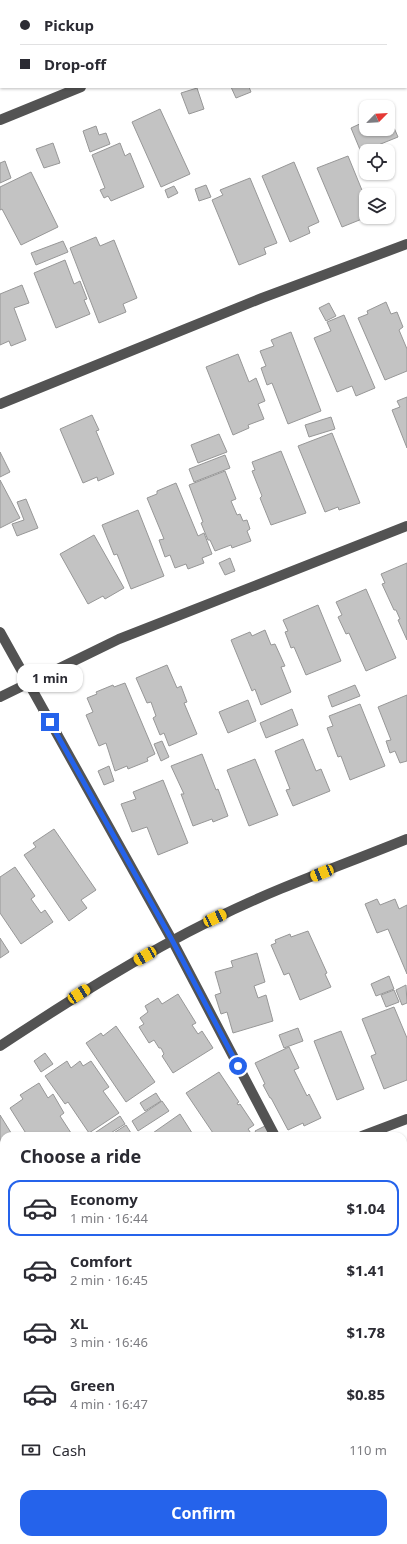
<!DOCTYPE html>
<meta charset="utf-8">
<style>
body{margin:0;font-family:"Noto Sans",sans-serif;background:#f7f7f7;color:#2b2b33;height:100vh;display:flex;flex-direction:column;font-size:15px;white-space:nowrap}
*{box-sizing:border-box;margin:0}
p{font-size:13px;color:#7c7c81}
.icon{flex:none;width:22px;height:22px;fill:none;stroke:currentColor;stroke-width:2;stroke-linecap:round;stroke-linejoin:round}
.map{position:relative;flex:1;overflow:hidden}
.panel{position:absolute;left:0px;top:1132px;width:407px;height:412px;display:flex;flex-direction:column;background:#fff;border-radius:12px 12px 0 0;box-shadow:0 1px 3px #0004}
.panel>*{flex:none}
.hud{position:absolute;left:0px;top:0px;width:407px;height:88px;box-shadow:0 1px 3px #0004;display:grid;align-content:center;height:88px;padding:0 20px;background:#fff}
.needle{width:26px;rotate:66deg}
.tools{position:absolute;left:359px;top:100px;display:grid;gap:8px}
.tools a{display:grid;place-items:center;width:36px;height:36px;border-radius:8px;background:#fff;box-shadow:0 1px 3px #0004;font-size:20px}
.end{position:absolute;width:18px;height:18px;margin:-9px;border:5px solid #2563eb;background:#fff;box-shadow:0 0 0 2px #fff}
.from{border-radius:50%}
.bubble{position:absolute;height:28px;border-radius:12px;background:#fff;box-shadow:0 1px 3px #0004;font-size:13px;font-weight:700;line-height:28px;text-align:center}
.car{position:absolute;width:12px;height:24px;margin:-12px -6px;border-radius:5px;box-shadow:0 0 3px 1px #0007;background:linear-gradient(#f5c518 24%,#345 0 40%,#f5c518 0 76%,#345 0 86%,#f5c518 0)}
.hud b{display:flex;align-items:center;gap:14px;height:38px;font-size:15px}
.hud b+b{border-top:1px solid #e1e1e2}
.hud i{width:10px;height:10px;background:#2b2b33}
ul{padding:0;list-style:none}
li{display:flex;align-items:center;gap:12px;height:56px;margin:0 8px 6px;padding:0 12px;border:2px solid transparent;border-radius:12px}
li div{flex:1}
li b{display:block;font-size:15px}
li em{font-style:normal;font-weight:700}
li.active{border-color:#2563eb}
li>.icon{width:36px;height:36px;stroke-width:1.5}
h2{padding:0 20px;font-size:18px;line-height:48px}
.pay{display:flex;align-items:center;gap:10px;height:44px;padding:0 20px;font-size:15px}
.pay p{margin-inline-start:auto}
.action{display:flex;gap:8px;margin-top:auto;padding:8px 20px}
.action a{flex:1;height:46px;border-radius:12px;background:#2563eb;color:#fff;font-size:16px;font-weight:700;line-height:46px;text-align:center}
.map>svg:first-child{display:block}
.building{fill:#c3c3c3;stroke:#979797}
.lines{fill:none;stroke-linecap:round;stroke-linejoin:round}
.minor{stroke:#535353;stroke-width:10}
.route{stroke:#2563eb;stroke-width:5}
</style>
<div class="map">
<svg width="407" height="1544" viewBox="0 0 407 1544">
<rect width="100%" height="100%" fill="#fff"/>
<g class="building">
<rect x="126" y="0" width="35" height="1"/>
<polygon points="186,0 202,0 203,1 187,1"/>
<polygon points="0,59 1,62 0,85"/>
<polygon points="231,87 249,87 251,92 236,98"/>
<polygon points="197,88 204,109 189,114 181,93"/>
<polygon points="160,109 190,174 161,187 132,122"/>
<polygon points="388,114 398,137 361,152 351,128 366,121 366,129 388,129"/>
<polygon points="96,126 99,135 106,133 110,144 90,152 83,131"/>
<polygon points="53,143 60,163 44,168 36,149"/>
<polygon points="120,143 125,156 130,153 144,187 111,201 108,196 104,198 100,190 105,188 92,155"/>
<polygon points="348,156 366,200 367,217 342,227 317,168"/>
<polygon points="5,161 11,178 0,183 0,163"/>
<polygon points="294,162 319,222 308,227 310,233 290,242 262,176"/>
<polygon points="31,172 58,227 21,245 2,209 0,210 0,187"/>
<polygon points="250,178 277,243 264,248 266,254 239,265 212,200 223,195 220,190"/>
<polygon points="206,185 211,197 199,201 195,189"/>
<polygon points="174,186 178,193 168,198 165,190"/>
<polygon points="96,237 100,246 114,240 137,298 123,304 126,312 99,323 70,248"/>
<polygon points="63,241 68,252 36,265 31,253"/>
<polygon points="65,260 74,284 80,281 87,299 84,300 90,314 56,328 34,273"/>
<polygon points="22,285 29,303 14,308 26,340 11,346 9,341 0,345 0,294"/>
<polygon points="386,302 391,314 397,312 403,327 399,330 407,349 407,371 385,380 358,318 368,314 367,311"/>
<polygon points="329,303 336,316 326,321 319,308"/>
<polygon points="344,315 375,388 356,396 352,386 337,392 314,338 331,331 327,322"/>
<polygon points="291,332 321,411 288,424 272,383 267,385 261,368 266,366 260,351 274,346 271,340"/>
<polygon points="238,354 249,382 256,378 265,401 258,404 264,419 248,425 249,428 233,435 206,367"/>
<polygon points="407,397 407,448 392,410 400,407 397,401"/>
<polygon points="92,415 99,430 96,431 114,474 98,481 97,477 83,483 60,429"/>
<polygon points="331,417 335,429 309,437 305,425"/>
<polygon points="332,433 360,503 339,510 338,507 325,512 298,446"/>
<polygon points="219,434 227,452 198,463 191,445"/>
<polygon points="281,451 306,513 271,525 260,498 262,496 252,471 255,470 252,462"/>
<polygon points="0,452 10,472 0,477"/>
<polygon points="225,455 230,468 194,482 189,469"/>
<polygon points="225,471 236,499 231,501 237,515 240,514 243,521 247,520 250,529 247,531 251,541 232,548 231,545 215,551 210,540 208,540 201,523 203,522 189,485"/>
<polygon points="0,480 20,518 0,528"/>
<polygon points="176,483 198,536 204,533 212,554 202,558 204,563 188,569 186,564 175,568 170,555 165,557 159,540 164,539 147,498 157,494 157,491"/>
<polygon points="26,499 38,528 17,536 12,524 24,520 17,502"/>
<polygon points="138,510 164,576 131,589 117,554 114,555 102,525"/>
<polygon points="94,535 124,588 105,599 103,596 88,604 60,554"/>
<polygon points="230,558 235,571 225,575 219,563"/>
<polygon points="407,563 407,640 398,620 400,619 396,610 394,610 382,584 385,583 381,574"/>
<polygon points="366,589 396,658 366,671 349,633 346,634 338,617 342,615 336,602"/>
<polygon points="318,605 341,661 306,675 294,647 291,648 285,632 288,631 283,620"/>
<polygon points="265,630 271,645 275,644 285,666 281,667 291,692 261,705 255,689 252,691 231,640 250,632 252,636"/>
<polygon points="167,665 177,688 181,686 187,702 184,703 197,734 169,746 164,733 160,735 153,718 156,716 151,702 147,703 136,678"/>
<polygon points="125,683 155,754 147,758 148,761 128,769 127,766 115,771 106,743 99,746 86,715 93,712 87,698 97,694 96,692 113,685 114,687"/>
<polygon points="355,685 360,696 332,707 328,696"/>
<polygon points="407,695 407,761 400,763 395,751 390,753 386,741 391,740 378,707"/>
<polygon points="248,700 256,721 228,733 219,712"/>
<polygon points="360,704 385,766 350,780 341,756 338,757 327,728 333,726 329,716"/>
<polygon points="292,709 298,725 266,738 260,723"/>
<polygon points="303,739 316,771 321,769 330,791 293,806 286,790 290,789 275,751"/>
<polygon points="162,741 169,757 161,761 154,744"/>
<polygon points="202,754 216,790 218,789 228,816 213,822 212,819 193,826 181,794 184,794 171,766"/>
<polygon points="255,759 278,815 249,826 227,770"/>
<polygon points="109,766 114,781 104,785 98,771"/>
<polygon points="163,780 188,843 158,855 147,827 132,832 121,804 136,799 133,792"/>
<polygon points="54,829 96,890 81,900 87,908 69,921 24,855 36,847 33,843"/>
<polygon points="15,867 35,896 31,899 41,913 45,910 53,922 21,944 0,913 0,877"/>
<polygon points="377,899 380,905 395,899 399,909 407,905 407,974 388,929 377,933 365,904"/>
<polygon points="308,931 327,973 325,974 331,987 300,1000 289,973 284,975 271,945 276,943 275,940 290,934 291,937"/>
<polygon points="0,938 9,952 0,958"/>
<polygon points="257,953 265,982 254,986 258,998 266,995 273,1021 233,1033 227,1012 221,1014 215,995 221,993 215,972 233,967 231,961"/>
<polygon points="389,976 394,989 376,996 371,984"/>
<polygon points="406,985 407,1003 402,1005 396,990"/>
<polygon points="394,990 399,1002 386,1007 381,995"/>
<polygon points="178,994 196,1023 192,1025 198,1034 202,1031 213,1048 173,1073 162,1056 164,1054 161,1048 159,1048 154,1040 149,1043 139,1027 144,1024 140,1018 148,1012 145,1006 158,998 162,1004"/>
<polygon points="394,1007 407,1038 407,1080 384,1089 371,1056 376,1054 362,1019"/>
<polygon points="116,1026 155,1082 126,1102 86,1043 101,1033 103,1036"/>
<polygon points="298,1028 303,1041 284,1048 279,1035"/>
<polygon points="341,1031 364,1089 337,1100 314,1041"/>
<polygon points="289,1047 299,1068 294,1070 307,1096 309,1094 321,1118 304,1126 303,1123 288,1130 271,1098 270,1098 263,1085 265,1084 255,1063"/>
<polygon points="45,1053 53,1064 41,1072 34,1061"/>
<polygon points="67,1061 71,1068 80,1061 83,1066 91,1061 109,1087 103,1091 119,1113 89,1133 68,1102 65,1104 45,1076"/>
<polygon points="219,1072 239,1102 237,1103 238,1105 240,1104 254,1125 248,1129 253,1136 215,1136 186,1093"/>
<polygon points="39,1083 48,1098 53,1094 64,1113 60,1116 73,1136 26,1136 27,1135 10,1108 23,1099 20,1095"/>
<polygon points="156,1093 161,1101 145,1111 140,1103"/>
<polygon points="162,1101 169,1111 138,1131 132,1121"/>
<polygon points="180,1114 194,1136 150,1136 150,1135"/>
<polygon points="0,1115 13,1136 4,1136 4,1183 0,1185"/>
<polygon points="120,1116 125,1124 106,1136 94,1136 93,1134"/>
<polygon points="126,1125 131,1133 126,1136 109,1136"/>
<polygon points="265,1126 270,1136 258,1136 255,1131"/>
<polygon points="407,1160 407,1204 406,1202 403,1203 403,1170 406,1168 404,1162"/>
<polygon points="4,1191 4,1205 3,1206 0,1202 0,1194"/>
<polygon points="0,1207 4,1213 4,1221 0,1223"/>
<polygon points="4,1234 4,1284 0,1278 0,1237"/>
<polygon points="403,1270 407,1280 407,1326 403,1327"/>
<polygon points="404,1457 407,1460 407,1518 403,1512"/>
<polygon points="0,1486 4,1490 4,1494 0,1498"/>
<polygon points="3,1510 4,1521 0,1525 0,1513"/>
<polygon points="407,1526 407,1537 403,1530"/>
<polygon points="4,1538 4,1540 35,1540 39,1544 0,1544"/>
<polygon points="82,1540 115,1540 118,1544 85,1544"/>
<polygon points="259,1540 262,1540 265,1544 255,1544"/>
<polygon points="281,1540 330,1540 333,1544 284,1544"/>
<polygon points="350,1540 376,1540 371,1544 352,1544"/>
</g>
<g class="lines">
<g class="minor">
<polyline points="316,1 319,0"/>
<polyline points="0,120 81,87"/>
<polyline points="0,404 262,298 407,244"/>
<polyline points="0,632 172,940 275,1136"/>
<polyline points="0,697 119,639 407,526"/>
<path d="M 0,1046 C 70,1000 139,956 214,919 C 276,888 343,865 407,839"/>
<polyline points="362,1136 407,1119"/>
<polyline points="403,1370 407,1377"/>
<polyline points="0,1374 4,1371"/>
<polyline points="403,1405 407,1403"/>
<polyline points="190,1544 196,1540"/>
</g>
</g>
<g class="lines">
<polyline class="route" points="50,722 172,940 238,1066"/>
</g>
</svg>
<div class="tools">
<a><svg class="needle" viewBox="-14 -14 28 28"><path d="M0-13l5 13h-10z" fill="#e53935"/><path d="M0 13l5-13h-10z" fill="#7c7c81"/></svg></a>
<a><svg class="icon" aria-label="locate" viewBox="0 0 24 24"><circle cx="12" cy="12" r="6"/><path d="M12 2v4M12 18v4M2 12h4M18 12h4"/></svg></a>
<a><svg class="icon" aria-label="layers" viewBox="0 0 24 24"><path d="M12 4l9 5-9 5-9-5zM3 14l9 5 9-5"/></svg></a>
</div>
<i class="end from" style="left:238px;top:1066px"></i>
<i class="end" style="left:50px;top:722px"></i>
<div class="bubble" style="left:17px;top:664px;width:66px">1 min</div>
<i class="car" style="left:322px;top:873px;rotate:248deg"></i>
<i class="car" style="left:215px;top:918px;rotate:65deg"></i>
<i class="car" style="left:145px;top:956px;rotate:240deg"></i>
<i class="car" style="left:79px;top:994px;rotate:57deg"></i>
<div class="hud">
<b><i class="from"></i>Pickup</b>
<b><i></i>Drop-off</b>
</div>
<section class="panel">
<h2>Choose a ride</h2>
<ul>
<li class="active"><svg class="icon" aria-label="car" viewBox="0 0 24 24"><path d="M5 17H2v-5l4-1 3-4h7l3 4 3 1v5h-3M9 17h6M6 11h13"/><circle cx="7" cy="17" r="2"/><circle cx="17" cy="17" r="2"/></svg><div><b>Economy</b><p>1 min · 16:44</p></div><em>$1.04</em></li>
<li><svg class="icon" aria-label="car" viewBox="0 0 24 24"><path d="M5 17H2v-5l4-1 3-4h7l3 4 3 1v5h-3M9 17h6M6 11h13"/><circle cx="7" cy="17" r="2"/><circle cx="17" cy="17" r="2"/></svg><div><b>Comfort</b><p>2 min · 16:45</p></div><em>$1.41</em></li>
<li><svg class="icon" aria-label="car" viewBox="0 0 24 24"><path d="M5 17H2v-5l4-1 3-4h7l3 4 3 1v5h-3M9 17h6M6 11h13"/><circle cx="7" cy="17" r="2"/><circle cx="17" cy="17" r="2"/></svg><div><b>XL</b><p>3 min · 16:46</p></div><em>$1.78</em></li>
<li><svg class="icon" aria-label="car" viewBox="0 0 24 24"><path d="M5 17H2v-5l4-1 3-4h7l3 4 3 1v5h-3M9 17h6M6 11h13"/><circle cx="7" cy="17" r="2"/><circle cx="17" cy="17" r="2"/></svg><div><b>Green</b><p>4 min · 16:47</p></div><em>$0.85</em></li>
</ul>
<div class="pay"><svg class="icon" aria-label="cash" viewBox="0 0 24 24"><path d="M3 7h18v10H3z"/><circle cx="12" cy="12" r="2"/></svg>Cash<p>110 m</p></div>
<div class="action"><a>Confirm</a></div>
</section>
</div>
